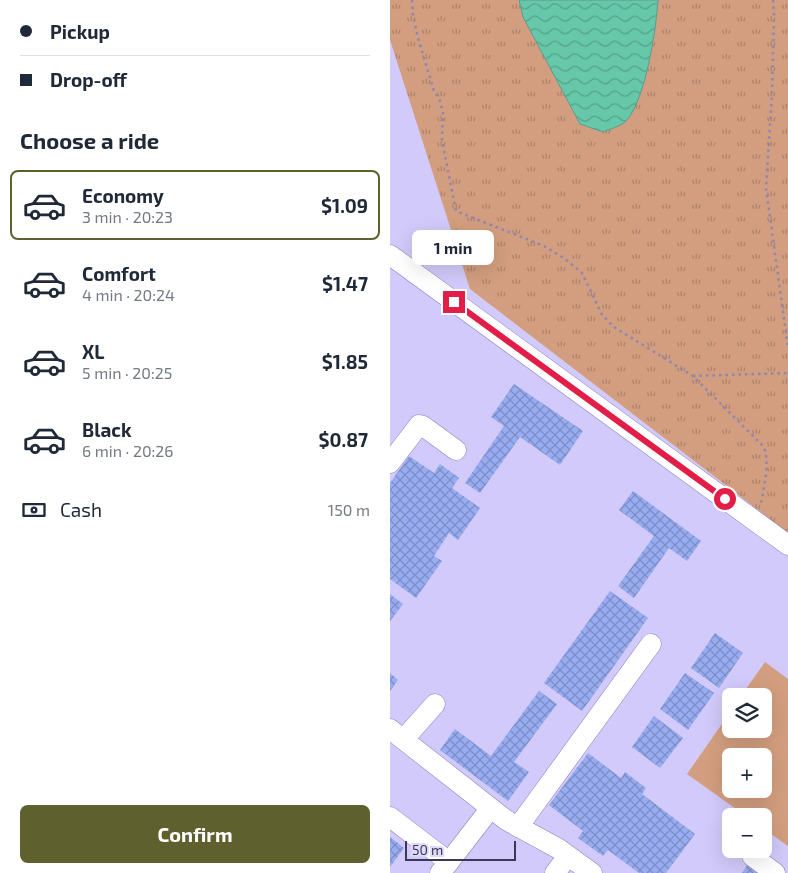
<!DOCTYPE html>
<meta charset="utf-8">
<style>
body{margin:0;font-family:"Exo 2",sans-serif;background:#f2f2f3;color:#1f2937;height:100vh;display:flex;flex-direction:column;font-size:19px;white-space:nowrap}
*{box-sizing:border-box;margin:0}
p{font-size:16px;color:#747a83}
.icon{flex:none;width:28px;height:28px;fill:none;stroke:currentColor;stroke-width:2;stroke-linecap:round;stroke-linejoin:round}
.map{position:relative;flex:1;overflow:hidden}
.drawer{display:flex;flex-direction:column;background:#fff;width:390px}
.drawer>*{flex:none}
.guide{display:grid;align-content:center;height:110px;padding:0 20px;background:#fff}
.controls{position:absolute;left:332px;top:688px;display:grid;gap:10px}
.controls a{display:grid;place-items:center;width:50px;height:50px;border-radius:8px;background:#fff;box-shadow:0 5px 20px #0002;font-size:25px}
.scale{position:absolute;left:15px;bottom:12px;width:111px;box-sizing:border-box;padding-left:5px;border:2px solid #3d3757;border-top:0;font-size:14px;line-height:18px;white-space:nowrap;color:#3d3757;-webkit-text-stroke:4px #dedafa;paint-order:stroke}
.end{position:absolute;width:22px;height:22px;margin:-11px;border:6px solid #e11d48;background:#fff;box-shadow:0 0 0 2px #fff}
.from{border-radius:50%}
.bubble{position:absolute;height:35px;border-radius:8px;background:#fff;box-shadow:0 5px 20px #0002;font-size:16px;font-weight:700;line-height:35px;text-align:center}
.guide b{display:flex;align-items:center;gap:18px;height:48px;font-size:19px}
.guide b+b{border-top:1px solid #e0e1e3}
.guide i{width:12px;height:12px;background:#1f2937}
ul{padding:0;list-style:none}
li{display:flex;align-items:center;gap:15px;height:70px;margin:0 10px 8px;padding:0 10px;border:2px solid transparent;border-radius:8px}
li div{flex:1}
li b{display:block;font-size:19px}
li em{font-style:normal;font-weight:700}
li.selected{border-color:#5e602e}
li>.icon{width:45px;height:45px;stroke-width:1.5}
h2{padding:0 20px;font-size:22px;line-height:60px}
.pay{display:flex;align-items:center;gap:12px;height:55px;padding:0 20px;font-size:19px}
.pay p{margin-inline-start:auto}
.action{display:flex;gap:10px;margin-top:auto;padding:10px 20px}
.action a{flex:1;height:58px;border-radius:8px;background:#5e602e;color:#fff;font-size:20px;font-weight:700;line-height:58px;text-align:center}
main{display:flex;flex:1;min-height:0}
.map>svg:first-child{display:block}
.grass{fill:url(#grass-tufts)}
.garden{fill:#d39e7f;fill-rule:evenodd}
.water{fill:url(#water-waves);stroke:#5a9c90}
.building{fill:url(#building-cross-hatch)}
.lines{fill:none;stroke-linecap:round;stroke-linejoin:round}
.minor-casing{stroke:#8d7fc9;stroke-width:21}
.path{stroke:#8d87af;stroke-width:2.5;stroke-dasharray:2.5 4;stroke-linecap:butt}
.minor{stroke:#fff;stroke-width:20}
.route{stroke:#e11d48;stroke-width:6}
</style>
<main>
<section class="drawer">
<div class="guide">
<b><i class="from"></i>Pickup</b>
<b><i></i>Drop-off</b>
</div>
<h2>Choose a ride</h2>
<ul>
<li class="selected"><svg class="icon" aria-label="car" viewBox="0 0 24 24"><path d="M5 17H2v-5l4-1 3-4h7l3 4 3 1v5h-3M9 17h6M6 11h13"/><circle cx="7" cy="17" r="2"/><circle cx="17" cy="17" r="2"/></svg><div><b>Economy</b><p>3 min · 20:23</p></div><em>$1.09</em></li>
<li><svg class="icon" aria-label="car" viewBox="0 0 24 24"><path d="M5 17H2v-5l4-1 3-4h7l3 4 3 1v5h-3M9 17h6M6 11h13"/><circle cx="7" cy="17" r="2"/><circle cx="17" cy="17" r="2"/></svg><div><b>Comfort</b><p>4 min · 20:24</p></div><em>$1.47</em></li>
<li><svg class="icon" aria-label="car" viewBox="0 0 24 24"><path d="M5 17H2v-5l4-1 3-4h7l3 4 3 1v5h-3M9 17h6M6 11h13"/><circle cx="7" cy="17" r="2"/><circle cx="17" cy="17" r="2"/></svg><div><b>XL</b><p>5 min · 20:25</p></div><em>$1.85</em></li>
<li><svg class="icon" aria-label="car" viewBox="0 0 24 24"><path d="M5 17H2v-5l4-1 3-4h7l3 4 3 1v5h-3M9 17h6M6 11h13"/><circle cx="7" cy="17" r="2"/><circle cx="17" cy="17" r="2"/></svg><div><b>Black</b><p>6 min · 20:26</p></div><em>$0.87</em></li>
</ul>
<div class="pay"><svg class="icon" aria-label="cash" viewBox="0 0 24 24"><path d="M3 7h18v10H3z"/><circle cx="12" cy="12" r="2"/></svg>Cash<p>150 m</p></div>
<div class="action"><a>Confirm</a></div>
</section>
<div class="map">
<svg width="398" height="873" viewBox="0 0 398 873">
<defs>
<pattern id="grass-tufts" width="24" height="20" patternUnits="userSpaceOnUse" patternTransform="scale(1.25)"><rect width="24" height="20" fill="#d39e7f"/><path d="M3 7l-1-3M5 7V3M7 7l1-3M15 17l-1-3M17 17v-4M19 17l1-3" fill="none" stroke="#ac826b"/></pattern>
<pattern id="water-waves" width="16" height="10" patternUnits="userSpaceOnUse" patternTransform="scale(1.25)"><rect width="16" height="10" fill="#66c7a9"/><path d="M0 5q4-4 8 0t8 0" fill="none" stroke="#55a28c"/></pattern>
<pattern id="building-cross-hatch" width="8" height="8" patternUnits="userSpaceOnUse" patternTransform="scale(1.25)"><rect width="8" height="8" fill="#98acf1"/><path d="M0 0l8 8M0 8l8-8" fill="none" stroke="#7d8dc6"/></pattern>
</defs>
<rect width="100%" height="100%" fill="#d1cafa"/>
<polygon class="grass" points="0,0 398,0 398,533 80,289 0,40"/>
<path class="garden" d="M 375,662 L 398,679 L 398,846 L 374,829 L 374,816 L 356,816 L 297,774 L 341,711 L 341,729 L 374,729 L 374,696 L 351,696 ZM 341,756 L 374,756 L 374,789 L 341,789 Z"/>
<path class="water" d="M 129,0 L 268,0 C 266,30 256,97 237,120 C 232,126 220,129 213,132 L 190,124 L 133,17 Z"/>
<g class="building">
<polygon points="124,384 193,431 170,465 130,437 90,493 75,483 114,426 101,417"/>
<polygon points="19,456 44,473 50,464 69,478 62,488 90,508 68,540 59,533 44,556 52,561 26,598 0,579 0,483"/>
<polygon points="243,491 311,541 297,561 279,548 244,598 228,586 264,536 229,510"/>
<polygon points="220,591 258,618 192,711 154,683"/>
<polygon points="0,594 13,604 0,621"/>
<polygon points="325,633 353,653 329,688 301,668"/>
<polygon points="0,673 8,680 0,691"/>
<polygon points="295,673 324,693 298,730 270,709"/>
<polygon points="149,691 167,704 124,762 139,772 118,801 50,750 65,729 101,756"/>
<polygon points="264,716 293,738 270,768 242,747"/>
<polygon points="198,753 231,778 235,772 256,788 252,794 305,834 276,873 249,873 218,850 213,856 188,838 193,831 159,805"/>
<polygon points="0,837 14,848 0,867"/>
<polygon points="357,865 368,873 352,873"/>
</g>
<g class="lines">
<defs>
<g id="minor">
<polyline points="0,255 398,545"/>
<polyline points="0,463 29,425 33,426 66,450"/>
<polyline points="0,729 116,820 169,849 202,873"/>
<polyline points="14,739 45,704"/>
<polyline points="0,817 59,862 50,873"/>
<polyline points="128,827 261,644"/>
<polyline points="362,856 385,873"/>
<polyline points="59,862 100,809"/>
<polyline points="165,873 178,856"/>
</g>
</defs>
<use href="#minor" class="minor-casing"/>
<g class="path">
<path d="M 22,0 L 23,15 L 28,38 L 44,91 L 50,101 L 53,112 L 52,140 L 66,211 L 154,246 L 174,258 L 192,273 L 212,315 L 224,327 L 303,376 L 374,447 C 380,465 374,485 371,504"/>
<polyline points="383,0 384,15 382,95 376,188 398,348"/>
<polyline points="303,376 398,373"/>
</g>
<use href="#minor" class="minor"/>
</g>
<g class="lines">
<polyline class="route" points="64,302 335,499"/>
</g>
</svg>
<div class="controls">
<a><svg class="icon" aria-label="layers" viewBox="0 0 24 24"><path d="M12 4l9 5-9 5-9-5zM3 14l9 5 9-5"/></svg></a>
<a>+</a>
<a>−</a>
</div>
<div class="scale">50 m</div>
<i class="end from" style="left:335px;top:499px"></i>
<i class="end" style="left:64px;top:302px"></i>
<div class="bubble" style="left:22px;top:230px;width:82px">1 min</div>
</div>
</main>
